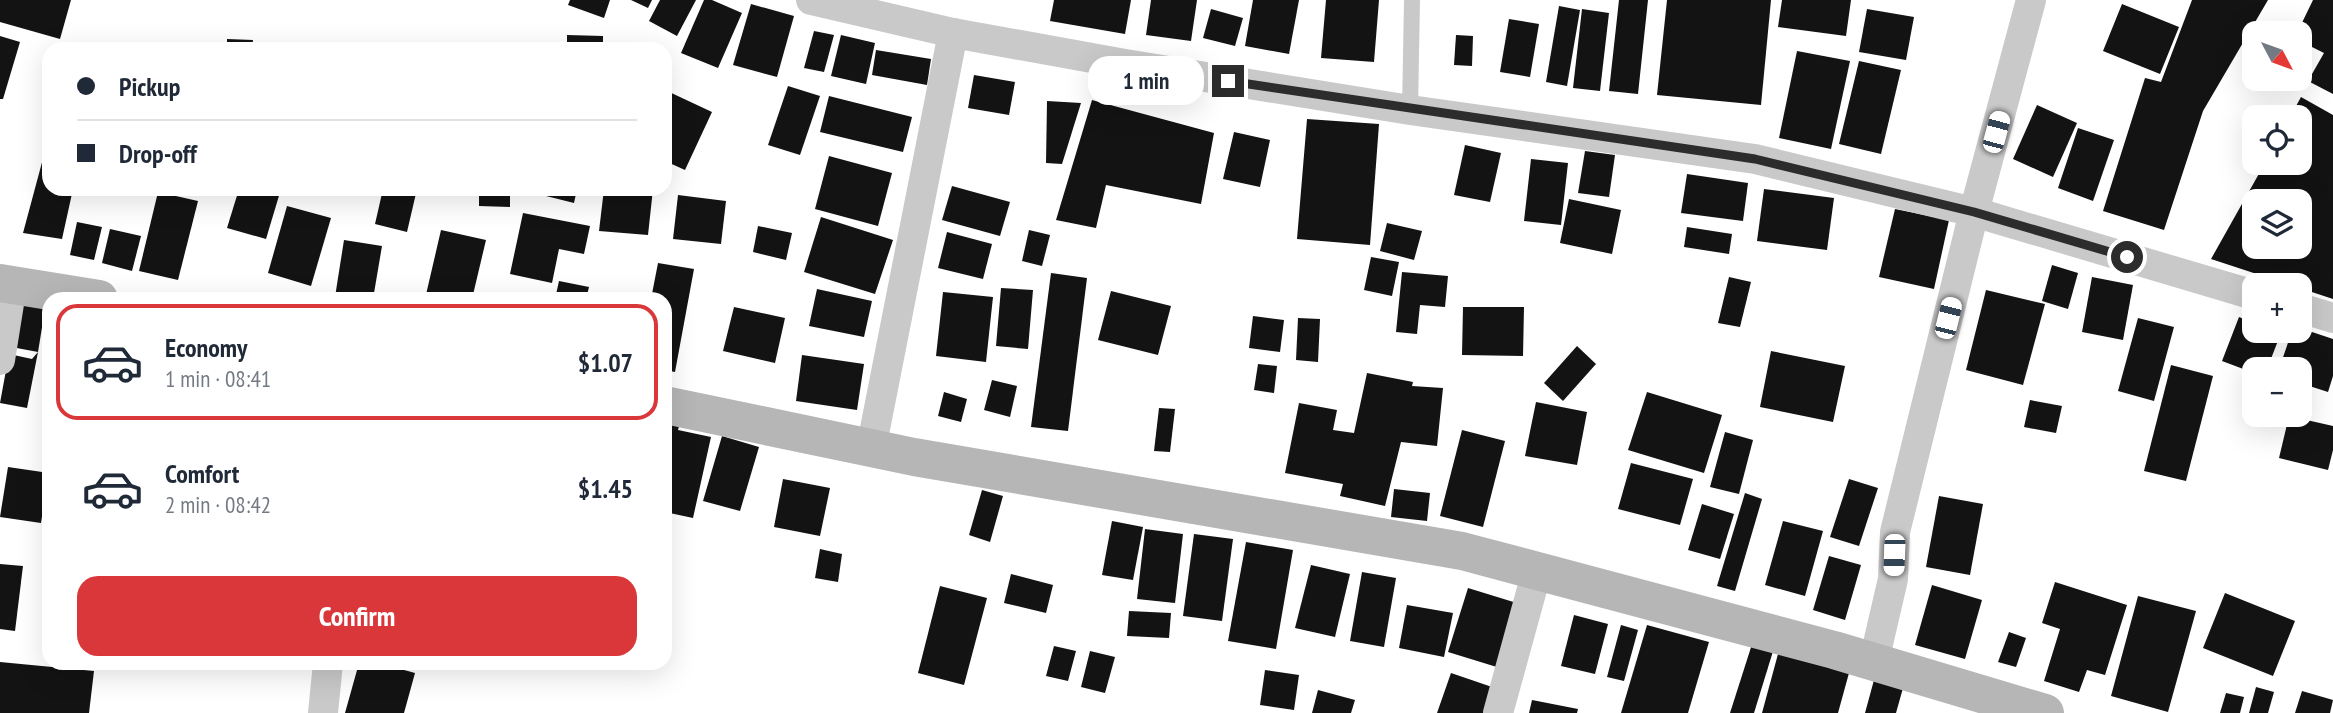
<!DOCTYPE html>
<meta charset="utf-8">
<style>
body{margin:0;font-family:"PT Sans Narrow",sans-serif;background:#f6f6f7;color:#1f2937;height:100vh;display:flex;flex-direction:column;font-size:26px;white-space:nowrap}
*{box-sizing:border-box;margin:0}
p{font-size:23px;color:#747a83}
.icon{flex:none;width:38px;height:38px;fill:none;stroke:currentColor;stroke-width:2;stroke-linecap:round;stroke-linejoin:round}
.map{position:relative;flex:1;overflow:hidden}
.sheet{position:absolute;left:42px;top:292px;width:630px;height:378px;display:flex;flex-direction:column;background:#fff;border-radius:21px;box-shadow:0 7px 28px #0002}
.sheet>*{flex:none}
.top-card{position:absolute;left:42px;top:42px;width:630px;height:154px;border-radius:21px;box-shadow:0 7px 28px #0002;display:grid;align-content:center;height:154px;padding:0 35px;background:#fff}
.needle{width:46px;rotate:131deg}
.tools{position:absolute;left:2242px;top:21px;display:grid;gap:14px}
.tools a{display:grid;place-items:center;width:70px;height:70px;border-radius:14px;background:#fff;box-shadow:0 7px 28px #0002;font-size:35px}
.end{position:absolute;width:32px;height:32px;margin:-16px;border:9px solid #2c2c2c;background:#fff;box-shadow:0 0 0 4px #fff}
.from{border-radius:50%}
.bubble{position:absolute;height:49px;border-radius:21px;background:#fff;box-shadow:0 7px 28px #0002;font-size:23px;font-weight:600;line-height:49px;text-align:center}
.car{position:absolute;width:21px;height:42px;margin:-21px -10px;border-radius:9px;box-shadow:0 0 5px 2px #0007;background:linear-gradient(#fff 24%,#345 0 40%,#fff 0 76%,#345 0 86%,#fff 0)}
.top-card b{display:flex;align-items:center;gap:24px;height:66px;font-size:26px}
.top-card b+b{border-top:2px solid #e0e1e3}
.top-card i{width:18px;height:18px;background:#1f2937}
ul{padding:12px 0 0;list-style:none}
li{display:flex;align-items:center;gap:21px;height:116px;margin:0 14px 10px;padding:0 21px;border:4px solid transparent;border-radius:21px}
li div{flex:1}
li b{display:block;font-size:26px}
li em{font-style:normal;font-weight:600}
li.current{border-color:#da373b}
li>.icon{width:63px;height:63px;stroke-width:1.5}
.primary-button{display:flex;gap:14px;margin-top:auto;padding:14px 35px}
.primary-button a{flex:1;height:80px;border-radius:21px;background:#da373b;color:#fff;font-size:28px;font-weight:600;line-height:80px;text-align:center}
.map>svg:first-child{display:block}
.building{fill:#131313;fill-rule:evenodd}
.lines{fill:none;stroke-linecap:round;stroke-linejoin:round}
.lane{stroke:#c9c9c9;stroke-width:16}
.street{stroke:#c9c9c9;stroke-width:30}
.secondary{stroke:#b6b6b6;stroke-width:38}
.route{stroke:#2c2c2c;stroke-width:9}
</style>
<div class="map">
<svg width="2333" height="713" viewBox="0 0 2333 713">
<rect width="100%" height="100%" fill="#fff"/>
<g class="building">
<polygon points="0,0 71,0 60,39 0,22"/>
<polygon points="570,0 610,0 604,18 568,5"/>
<polygon points="631,0 652,0 648,8"/>
<polygon points="660,0 696,0 677,36 649,21"/>
<polygon points="704,0 712,0 742,13 718,68 681,53"/>
<polygon points="1054,0 1131,0 1125,34 1050,21"/>
<polygon points="1151,0 1197,0 1191,41 1146,35"/>
<polygon points="1253,0 1299,0 1289,54 1245,46"/>
<polygon points="1326,0 1379,0 1374,62 1321,58"/>
<polygon points="1619,0 1648,0 1638,94 1609,91"/>
<polygon points="1667,0 1771,0 1761,105 1657,95"/>
<polygon points="1782,0 1851,0 1846,36 1778,27"/>
<polygon points="2192,0 2268,0 2203,111 2164,230 2103,211 2145,78 2161,82"/>
<polygon points="2313,0 2333,0 2333,94 2308,81 2324,53 2300,41 2300,33 2297,33"/>
<polygon points="751,4 794,16 777,77 733,65"/>
<polygon points="2122,4 2179,27 2160,74 2103,51"/>
<polygon points="1559,6 1580,10 1567,86 1546,82"/>
<polygon points="1211,9 1243,18 1235,46 1203,38"/>
<polygon points="1582,9 1609,13 1600,91 1573,88"/>
<polygon points="1867,9 1914,17 1906,60 1859,52"/>
<polygon points="1509,19 1539,24 1530,77 1500,72"/>
<polygon points="814,31 834,35 824,72 804,68"/>
<polygon points="567,35 603,36 603,49 567,49"/>
<polygon points="841,35 875,43 866,84 831,76"/>
<polygon points="1456,35 1473,36 1472,66 1454,65"/>
<polygon points="0,36 20,42 3,99 0,99"/>
<polygon points="227,39 253,40 252,49 227,49"/>
<polygon points="876,50 931,59 927,85 872,75"/>
<polygon points="1797,51 1850,61 1831,149 1779,138"/>
<polygon points="1859,61 1901,70 1881,154 1839,144"/>
<polygon points="974,75 1015,82 1009,115 968,108"/>
<polygon points="788,86 820,96 800,155 768,145"/>
<polygon points="665,90 712,112 685,170 665,161"/>
<polygon points="829,96 912,117 903,152 820,132"/>
<path d="M 2301,97 L 2333,115 L 2333,299 L 2211,259 L 2265,163 L 2300,163 L 2300,117 L 2290,117 ZM 2254,201 L 2300,201 L 2300,247 L 2254,247 Z"/>
<polygon points="1092,100 1214,133 1201,204 1106,185 1096,228 1056,220"/>
<polygon points="1047,101 1081,103 1062,164 1046,163"/>
<polygon points="2037,105 2077,123 2053,177 2013,159"/>
<polygon points="1307,119 1379,124 1370,245 1297,239"/>
<polygon points="2078,128 2114,140 2093,201 2058,188"/>
<polygon points="1234,132 1270,140 1260,187 1223,179"/>
<polygon points="48,140 49,189 73,189 62,239 23,233"/>
<polygon points="1465,145 1501,153 1490,202 1454,195"/>
<polygon points="1585,151 1615,155 1609,197 1578,193"/>
<polygon points="829,156 892,173 878,226 815,209"/>
<polygon points="1531,159 1568,163 1561,225 1524,221"/>
<polygon points="1687,174 1748,183 1743,221 1681,213"/>
<polygon points="952,186 1010,202 1000,236 942,220"/>
<polygon points="239,189 281,189 266,239 227,228"/>
<polygon points="383,189 417,189 407,232 375,224"/>
<polygon points="479,189 510,189 510,207 479,206"/>
<polygon points="518,189 577,189 574,203"/>
<polygon points="604,189 653,189 648,235 599,231"/>
<polygon points="1764,189 1834,198 1827,250 1757,241"/>
<polygon points="158,192 198,201 178,280 139,271"/>
<polygon points="678,195 726,201 721,244 673,239"/>
<polygon points="1569,199 1621,210 1612,254 1560,243"/>
<polygon points="287,206 331,218 311,286 268,273"/>
<polygon points="1895,209 1949,220 1934,289 1879,277"/>
<polygon points="523,213 590,226 584,254 559,249 552,283 510,274"/>
<polygon points="821,217 893,240 875,294 804,272"/>
<polygon points="77,222 102,227 94,260 70,255"/>
<polygon points="1387,223 1422,231 1414,260 1380,251"/>
<polygon points="758,226 792,233 786,260 753,252"/>
<polygon points="1687,227 1732,234 1729,254 1684,247"/>
<polygon points="110,229 141,236 132,271 102,263"/>
<polygon points="441,230 486,240 472,299 425,299"/>
<polygon points="1029,230 1050,235 1042,266 1022,261"/>
<polygon points="947,232 992,244 983,279 938,268"/>
<polygon points="344,240 382,246 373,299 335,297"/>
<polygon points="1371,257 1399,262 1392,296 1364,290"/>
<polygon points="658,263 694,269 675,372 665,370 665,299 651,299"/>
<polygon points="2052,265 2078,273 2068,309 2042,301"/>
<polygon points="1402,272 1448,276 1445,307 1420,305 1417,334 1396,332"/>
<polygon points="1051,273 1087,278 1068,431 1031,427"/>
<polygon points="1729,277 1751,282 1740,327 1718,323"/>
<polygon points="2092,277 2133,285 2123,340 2082,332"/>
<polygon points="559,281 589,287 586,299 555,299"/>
<polygon points="1001,288 1033,290 1028,349 996,346"/>
<polygon points="817,289 872,301 864,337 809,326"/>
<polygon points="1986,290 2045,304 2023,385 1966,370"/>
<polygon points="1111,291 1171,306 1158,355 1098,340"/>
<polygon points="943,292 993,297 986,362 936,356"/>
<polygon points="15,298 46,303 38,352 6,346"/>
<polygon points="734,307 785,318 775,363 723,351"/>
<polygon points="1463,307 1524,307 1523,356 1462,355"/>
<polygon points="1253,316 1284,320 1280,352 1249,348"/>
<polygon points="2239,317 2254,323 2254,331 2281,333 2267,369 2254,369 2254,373 2222,361"/>
<polygon points="1298,318 1320,319 1318,362 1296,360"/>
<polygon points="2138,318 2174,327 2154,401 2118,391"/>
<polygon points="2300,328 2333,339 2333,376 2328,392 2300,383 2300,369 2279,369 2292,331 2300,331"/>
<polygon points="49,346 49,368 42,366"/>
<polygon points="1577,346 1596,364 1563,401 1544,383"/>
<polygon points="1771,351 1845,366 1833,422 1760,407"/>
<polygon points="38,352 27,408 0,403 9,354 32,359"/>
<polygon points="802,355 864,364 857,410 796,401"/>
<polygon points="1258,364 1277,366 1274,393 1254,390"/>
<polygon points="2171,365 2213,376 2186,481 2144,471"/>
<polygon points="1367,373 1413,382 1412,386 1443,388 1437,446 1401,442 1385,506 1340,496 1343,484 1285,473 1299,403 1337,410 1333,430 1354,433"/>
<polygon points="992,380 1017,386 1010,417 984,410"/>
<polygon points="944,392 967,399 961,422 938,416"/>
<polygon points="1647,392 1722,415 1704,473 1628,450"/>
<polygon points="2030,400 2062,406 2056,433 2024,427"/>
<polygon points="1536,402 1587,412 1577,465 1525,456"/>
<polygon points="1159,408 1175,409 1170,452 1154,451"/>
<polygon points="2289,416 2333,426 2333,450 2328,470 2279,458"/>
<polygon points="665,421 680,423 678,430 711,437 693,518 665,512"/>
<polygon points="1462,430 1505,441 1483,527 1440,516"/>
<polygon points="1725,432 1753,440 1739,494 1710,487"/>
<polygon points="722,436 759,447 740,511 703,501"/>
<polygon points="1631,463 1693,479 1680,525 1618,509"/>
<polygon points="8,467 49,473 41,523 0,517"/>
<polygon points="783,479 830,488 820,536 774,527"/>
<polygon points="1849,479 1878,488 1859,546 1830,537"/>
<polygon points="1394,489 1430,493 1427,521 1391,517"/>
<polygon points="982,490 1003,496 990,542 969,535"/>
<polygon points="1745,493 1762,499 1735,591 1717,586"/>
<polygon points="1939,496 1983,504 1970,575 1926,567"/>
<polygon points="1702,504 1734,514 1720,559 1688,550"/>
<polygon points="1112,521 1143,527 1133,580 1102,575"/>
<polygon points="1783,521 1823,531 1805,596 1765,585"/>
<polygon points="1145,529 1183,534 1175,603 1137,599"/>
<polygon points="1194,534 1233,539 1222,621 1183,616"/>
<polygon points="1246,542 1293,550 1276,649 1228,641"/>
<polygon points="820,549 842,554 838,582 815,578"/>
<polygon points="1829,556 1861,565 1845,620 1813,610"/>
<polygon points="0,564 23,566 15,631 0,629"/>
<polygon points="1311,565 1350,574 1335,637 1295,628"/>
<polygon points="1362,572 1396,578 1384,647 1350,641"/>
<polygon points="1011,574 1053,585 1046,613 1004,603"/>
<polygon points="2055,582 2127,605 2105,675 2087,670 2079,692 2044,681 2060,629 2042,623"/>
<polygon points="1932,585 1982,600 1965,659 1915,645"/>
<polygon points="940,586 987,598 964,685 918,673"/>
<polygon points="1468,588 1520,604 1500,668 1448,652"/>
<polygon points="2225,593 2295,621 2273,676 2203,648"/>
<polygon points="2138,596 2196,611 2168,712 2111,696"/>
<polygon points="1407,605 1453,613 1444,657 1399,648"/>
<polygon points="1129,611 1171,613 1169,638 1127,636"/>
<polygon points="1574,615 1608,624 1595,674 1561,666"/>
<polygon points="1621,625 1638,630 1624,681 1607,677"/>
<polygon points="1647,625 1709,642 1688,713 1621,713"/>
<polygon points="2009,632 2026,638 2016,667 1998,662"/>
<polygon points="1753,641 1774,648 1754,713 1730,713"/>
<polygon points="1054,646 1076,651 1068,681 1046,676"/>
<polygon points="1090,651 1115,657 1105,693 1081,687"/>
<polygon points="1778,654 1849,673 1838,713 1762,713"/>
<polygon points="0,662 94,671 89,713 0,713"/>
<polygon points="359,663 379,663 415,673 404,713 345,713"/>
<polygon points="1265,670 1299,675 1294,710 1260,705"/>
<polygon points="1451,673 1495,688 1487,713 1437,713"/>
<polygon points="1874,680 1903,688 1896,713 1865,713"/>
<polygon points="2256,687 2274,692 2268,713 2249,713"/>
<polygon points="1318,690 1355,700 1351,713 1312,713"/>
<polygon points="2302,691 2333,700 2330,713 2295,713"/>
<polygon points="2226,693 2244,697 2240,713 2220,713"/>
<polygon points="1532,700 1578,709 1577,713 1529,713"/>
</g>
<g class="lines">
<polyline class="lane" points="1410,110 1412,0"/>
<g class="street">
<polyline points="811,0 953,33 1125,64 1410,110 1755,159 1974,212 2254,295"/>
<polyline points="2300,308 2333,318"/>
<polyline points="0,360 12,285"/>
<polyline points="871,449 953,33"/>
<polyline points="1874,661 1893,579 1895,532 1974,212 2031,0"/>
<polyline points="323,713 328,663"/>
<polyline points="1498,713 1537,571"/>
</g>
<g class="secondary">
<polyline points="0,283 99,299"/>
<polyline points="665,405 914,457 1462,551 1834,650 2045,713"/>
</g>
</g>
<g class="lines">
<polyline class="route" points="1228,81 1755,159 1974,212 2127,257"/>
</g>
</svg>
<div class="tools">
<a><svg class="needle" viewBox="-14 -14 28 28"><path d="M0-13l5 13h-10z" fill="#e53935"/><path d="M0 13l5-13h-10z" fill="#747a83"/></svg></a>
<a><svg class="icon" aria-label="locate" viewBox="0 0 24 24"><circle cx="12" cy="12" r="6"/><path d="M12 2v4M12 18v4M2 12h4M18 12h4"/></svg></a>
<a><svg class="icon" aria-label="layers" viewBox="0 0 24 24"><path d="M12 4l9 5-9 5-9-5zM3 14l9 5 9-5"/></svg></a>
<a>+</a>
<a>−</a>
</div>
<i class="end from" style="left:2127px;top:257px"></i>
<i class="end" style="left:1228px;top:81px"></i>
<div class="bubble" style="left:1088px;top:56px;width:116px">1 min</div>
<i class="car" style="left:1996px;top:132px;rotate:15deg"></i>
<i class="car" style="left:1948px;top:318px;rotate:14deg"></i>
<i class="car" style="left:1894px;top:555px;rotate:182deg"></i>
<div class="top-card">
<b><i class="from"></i>Pickup</b>
<b><i></i>Drop-off</b>
</div>
<section class="sheet">
<ul>
<li class="current"><svg class="icon" aria-label="car" viewBox="0 0 24 24"><path d="M5 17H2v-5l4-1 3-4h7l3 4 3 1v5h-3M9 17h6M6 11h13"/><circle cx="7" cy="17" r="2"/><circle cx="17" cy="17" r="2"/></svg><div><b>Economy</b><p>1 min · 08:41</p></div><em>$1.07</em></li>
<li><svg class="icon" aria-label="car" viewBox="0 0 24 24"><path d="M5 17H2v-5l4-1 3-4h7l3 4 3 1v5h-3M9 17h6M6 11h13"/><circle cx="7" cy="17" r="2"/><circle cx="17" cy="17" r="2"/></svg><div><b>Comfort</b><p>2 min · 08:42</p></div><em>$1.45</em></li>
</ul>
<div class="primary-button"><a>Confirm</a></div>
</section>
</div>
